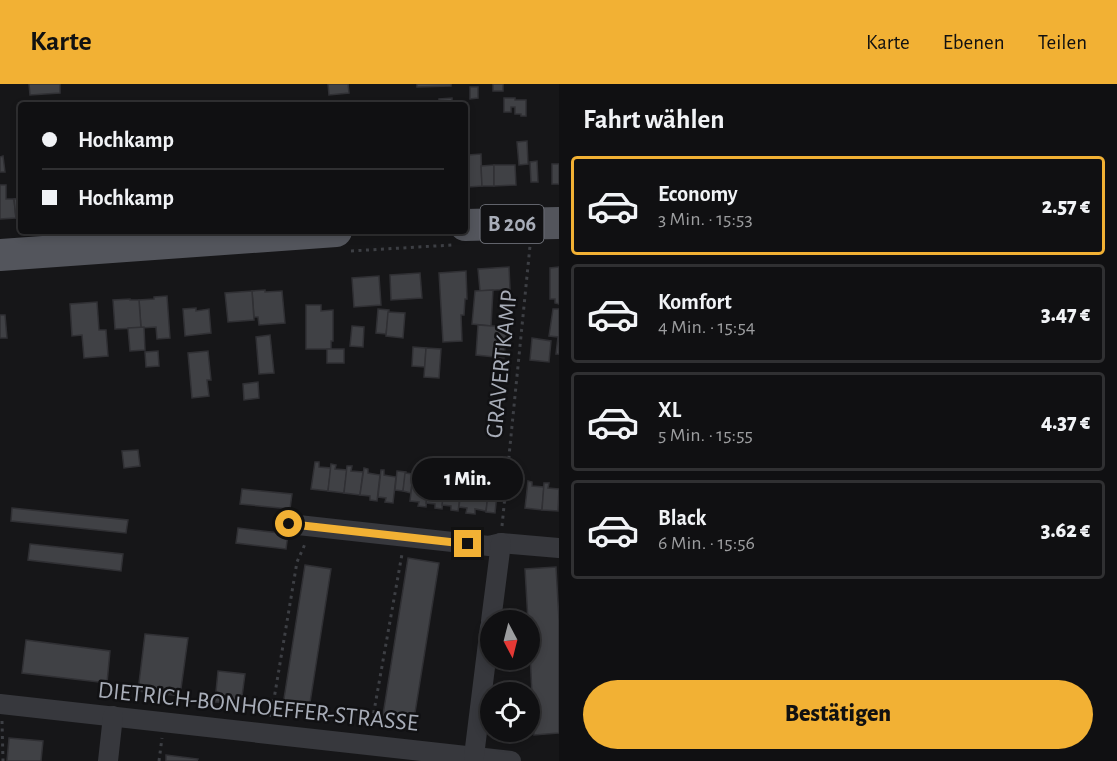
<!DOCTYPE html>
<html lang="de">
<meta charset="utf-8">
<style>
body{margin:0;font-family:"Alegreya Sans",sans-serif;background:#1e1e20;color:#f1f3f6;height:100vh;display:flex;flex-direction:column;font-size:22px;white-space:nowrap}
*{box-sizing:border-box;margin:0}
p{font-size:20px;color:#9c9d9f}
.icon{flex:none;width:33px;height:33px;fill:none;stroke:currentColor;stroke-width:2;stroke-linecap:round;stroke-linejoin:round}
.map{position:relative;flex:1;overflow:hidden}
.drawer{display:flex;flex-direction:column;background:#101012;width:558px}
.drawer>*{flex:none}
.top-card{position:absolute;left:18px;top:18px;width:450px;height:132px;border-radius:6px;box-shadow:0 3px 9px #0003,0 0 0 2px #303032;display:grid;align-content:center;height:132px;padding:0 24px;background:#101012}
.needle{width:39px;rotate:173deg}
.controls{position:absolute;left:480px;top:526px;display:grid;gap:12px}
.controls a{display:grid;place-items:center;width:60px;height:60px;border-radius:50%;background:#101012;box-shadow:0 3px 9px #0003,0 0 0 2px #303032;font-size:30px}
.end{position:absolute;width:27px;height:27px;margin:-14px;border:8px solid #f2b134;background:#111;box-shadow:0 0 0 3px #111}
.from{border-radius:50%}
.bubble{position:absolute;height:42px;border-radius:21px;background:#101012;box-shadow:0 3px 9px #0003,0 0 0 2px #303032;font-size:20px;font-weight:800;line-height:42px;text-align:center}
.top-card b{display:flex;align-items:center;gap:21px;height:57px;font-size:22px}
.top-card b+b{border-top:2px solid #303032}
.top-card i{width:15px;height:15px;background:#f1f3f6}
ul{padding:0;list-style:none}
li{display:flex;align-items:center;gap:18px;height:99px;margin:0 12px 9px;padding:0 12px;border:3px solid #303032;border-radius:6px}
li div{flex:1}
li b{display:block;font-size:22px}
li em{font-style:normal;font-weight:800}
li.on{border-color:#f2b134}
li>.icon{width:54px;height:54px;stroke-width:1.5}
h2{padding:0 24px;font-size:27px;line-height:72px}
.action{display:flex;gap:12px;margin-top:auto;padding:12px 24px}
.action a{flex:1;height:69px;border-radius:36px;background:#f2b134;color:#111;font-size:24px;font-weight:800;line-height:69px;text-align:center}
header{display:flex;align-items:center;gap:36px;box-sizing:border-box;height:84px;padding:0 30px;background:#f2b134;color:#111}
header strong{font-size:28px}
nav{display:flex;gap:33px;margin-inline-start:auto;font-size:21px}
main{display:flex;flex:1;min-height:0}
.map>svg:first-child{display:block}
.building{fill:#404145;stroke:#303034;stroke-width:1.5}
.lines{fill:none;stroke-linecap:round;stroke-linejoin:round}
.path{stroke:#3d3f44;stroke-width:3;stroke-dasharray:3 4.5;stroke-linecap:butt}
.street{stroke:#37383d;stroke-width:20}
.primary{stroke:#53555c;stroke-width:32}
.route{stroke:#f2b134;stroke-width:8}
.labels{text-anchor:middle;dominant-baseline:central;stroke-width:5;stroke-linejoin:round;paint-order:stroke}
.shield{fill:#111113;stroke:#7b7e86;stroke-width:1.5}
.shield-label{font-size:22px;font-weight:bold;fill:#a8adb8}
.street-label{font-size:24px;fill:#a8adb8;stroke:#111113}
</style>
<header>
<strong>Karte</strong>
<nav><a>Karte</a><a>Ebenen</a><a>Teilen</a></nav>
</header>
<main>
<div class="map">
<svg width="559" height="677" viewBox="0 0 559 677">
<rect width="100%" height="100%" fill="#161618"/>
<g class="building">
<polygon points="29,0 60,0 60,9 30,11"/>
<polygon points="328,0 348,0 349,9 329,11"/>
<polygon points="417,0 451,0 451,2 417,3"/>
<rect x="493" y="0" width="10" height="7"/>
<polygon points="470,3 478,3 478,14 470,15"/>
<polygon points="452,14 452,21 439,21 439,15"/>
<polygon points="504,14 515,14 515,16 526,16 526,32 521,32 521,30 515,30 515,23 511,23 511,28 504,28"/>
<polygon points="527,57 528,80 519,81 517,58"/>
<polygon points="481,70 482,102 469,103 468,71"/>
<polygon points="3,72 5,88 0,88 0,73"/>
<polygon points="537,77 538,98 531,98 530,78"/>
<rect x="552" y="80" width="7" height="20"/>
<polygon points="494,81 494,102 482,102 481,82"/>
<polygon points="494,81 515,81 516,101 494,102"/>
<polygon points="465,82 468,82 469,103 465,103"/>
<polygon points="0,101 6,101 6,115 14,115 16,134 0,135"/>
<polygon points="21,114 21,134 16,134 14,115"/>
<polygon points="509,183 510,205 480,207 478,185"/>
<polygon points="559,183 559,220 555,219 555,215 550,215 550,184"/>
<polygon points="466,187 467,215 465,215 464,231 461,231 462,257 443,258 439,189"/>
<polygon points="420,189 422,214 391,216 390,191"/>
<polygon points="379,192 381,221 354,223 352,194"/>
<polygon points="265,206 265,208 282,207 285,239 259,241 258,233 254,233 252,207"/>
<polygon points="493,206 491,242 472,240 475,207"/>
<polygon points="252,207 254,236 228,238 225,209"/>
<polygon points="167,212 170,254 157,255 156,243 141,244 139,216 154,215 154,213"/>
<polygon points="130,215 130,216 139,216 141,244 115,245 113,216"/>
<polygon points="97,218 99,246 106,246 108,272 84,274 82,251 72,252 70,220"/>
<polygon points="306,221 321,221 321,227 333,226 333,257 331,257 331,265 306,265"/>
<polygon points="196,224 196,227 209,225 211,249 185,252 183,225"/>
<polygon points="378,225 389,226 386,250 376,249"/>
<polygon points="553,225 559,225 559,270 556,270 558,253 549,252"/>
<polygon points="388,228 405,229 403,254 386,252"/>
<polygon points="0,231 5,231 7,254 0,254"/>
<polygon points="478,241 507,243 504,274 476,271"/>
<polygon points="352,242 364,243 363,263 350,262"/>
<polygon points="144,243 145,266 130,267 128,244"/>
<polygon points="270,251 274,289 259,290 256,253"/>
<polygon points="532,254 551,257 549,278 530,276"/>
<polygon points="413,263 426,264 425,283 412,282"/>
<polygon points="426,264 441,265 439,294 424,293"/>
<rect x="327" y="265" width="17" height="14"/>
<polygon points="158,267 159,282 146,283 145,268"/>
<polygon points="208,267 211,296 207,296 209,312 192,314 188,269"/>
<polygon points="258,298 259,314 244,316 243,300"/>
<polygon points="138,366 140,382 124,384 122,367"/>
<polygon points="315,378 319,378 319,383 331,384 328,407 311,405"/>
<polygon points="331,380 336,381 335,385 347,386 344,409 328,407"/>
<polygon points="347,382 352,382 351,387 363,388 360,411 344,409"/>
<polygon points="364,384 368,385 368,389 380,391 377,417 370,416 370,412 360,411"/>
<polygon points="381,386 384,386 384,391 396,393 393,419 385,418 386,414 378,413"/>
<polygon points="397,387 406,388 403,407 395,406"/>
<polygon points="405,389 413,390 411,409 403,407"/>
<polygon points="413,390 418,391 417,395 429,397 426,423 418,422 419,418 410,417"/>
<polygon points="430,392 434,393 433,397 445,399 442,425 435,424 435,420 426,419"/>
<polygon points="446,394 450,395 450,399 462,401 458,427 451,426 451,422 442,421"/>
<polygon points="462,397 467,397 466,402 478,403 479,398 490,400 486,427 475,425 475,430 466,429 467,424 459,423"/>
<polygon points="528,397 532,398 532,402 544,403 542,426 525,424"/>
<polygon points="544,399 549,399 548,404 559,405 558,427 542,426"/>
<polygon points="242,405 292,410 290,425 240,420"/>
<polygon points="488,409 497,410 495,429 486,428"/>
<polygon points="12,424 128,436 126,449 11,437"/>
<polygon points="238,444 288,450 286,465 236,459"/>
<polygon points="30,460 123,470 121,487 28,476"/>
<polygon points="408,474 439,479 414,635 383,631"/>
<polygon points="305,481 331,485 309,625 283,621"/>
<polygon points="556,483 559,536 559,649 534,651 530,569 530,537 528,537 525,485"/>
<polygon points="145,550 188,554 180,612 138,607"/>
<polygon points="26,556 110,567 107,599 22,589"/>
<polygon points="218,587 245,590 241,620 215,618"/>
<polygon points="9,654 43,657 41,677 7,677"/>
<polygon points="166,671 198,675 197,677 166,677"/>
</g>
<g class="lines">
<g class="path">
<polyline points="351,167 452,161"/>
<polyline points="502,442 530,162"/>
<polyline points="271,633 297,478 305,460"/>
<polyline points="2,637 3,677"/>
<polyline points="371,644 402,470"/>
<polyline points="159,677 162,654"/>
</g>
<g class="street">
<polyline points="289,440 489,462 501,459 559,464"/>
<polyline points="491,537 501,459"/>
<polyline points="0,620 511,677"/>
<polyline points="474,672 490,543"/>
<polyline points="108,677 113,632"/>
</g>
<g class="primary">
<polyline points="465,141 559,139"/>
<polyline points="0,171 336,147"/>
</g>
</g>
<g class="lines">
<polyline class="route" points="289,440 468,460"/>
</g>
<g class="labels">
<rect class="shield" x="480.5" y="121" width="63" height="38" rx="4.5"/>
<g class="shield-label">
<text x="512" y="140">B 206</text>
</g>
<g class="street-label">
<text transform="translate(502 280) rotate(-84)">GRAVERTKAMP</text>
<text transform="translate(258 623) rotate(6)">DIETRICH-BONHOEFFER-STRASSE</text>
</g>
</g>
</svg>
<div class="controls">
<a><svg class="needle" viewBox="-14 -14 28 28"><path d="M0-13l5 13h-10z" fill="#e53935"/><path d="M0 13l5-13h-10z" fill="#9c9d9f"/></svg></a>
<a><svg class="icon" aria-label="locate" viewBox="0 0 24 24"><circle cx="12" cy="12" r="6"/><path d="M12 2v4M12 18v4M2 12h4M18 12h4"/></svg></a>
</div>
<i class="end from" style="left:289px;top:440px"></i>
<i class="end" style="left:468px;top:460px"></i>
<div class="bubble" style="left:412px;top:374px;width:111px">1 Min.</div>
<div class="top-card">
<b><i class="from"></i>Hochkamp</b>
<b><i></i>Hochkamp</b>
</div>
</div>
<section class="drawer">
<h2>Fahrt wählen</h2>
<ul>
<li class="on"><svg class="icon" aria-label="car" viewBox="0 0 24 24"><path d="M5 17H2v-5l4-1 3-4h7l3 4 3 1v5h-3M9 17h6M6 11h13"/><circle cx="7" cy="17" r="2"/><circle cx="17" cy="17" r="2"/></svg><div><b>Economy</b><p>3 Min. · 15:53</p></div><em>2.57 €</em></li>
<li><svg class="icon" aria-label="car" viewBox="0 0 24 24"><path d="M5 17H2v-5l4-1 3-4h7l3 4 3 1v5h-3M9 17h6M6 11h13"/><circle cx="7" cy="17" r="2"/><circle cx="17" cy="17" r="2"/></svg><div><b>Komfort</b><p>4 Min. · 15:54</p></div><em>3.47 €</em></li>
<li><svg class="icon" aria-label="car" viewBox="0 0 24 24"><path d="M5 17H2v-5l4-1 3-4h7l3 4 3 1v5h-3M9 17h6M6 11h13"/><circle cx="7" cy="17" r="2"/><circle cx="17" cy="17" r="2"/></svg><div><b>XL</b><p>5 Min. · 15:55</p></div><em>4.37 €</em></li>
<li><svg class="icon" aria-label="car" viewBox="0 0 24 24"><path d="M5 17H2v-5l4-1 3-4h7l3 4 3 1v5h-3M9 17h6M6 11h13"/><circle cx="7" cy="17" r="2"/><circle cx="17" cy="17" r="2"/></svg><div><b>Black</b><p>6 Min. · 15:56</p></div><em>3.62 €</em></li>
</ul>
<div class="action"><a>Bestätigen</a></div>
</section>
</main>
